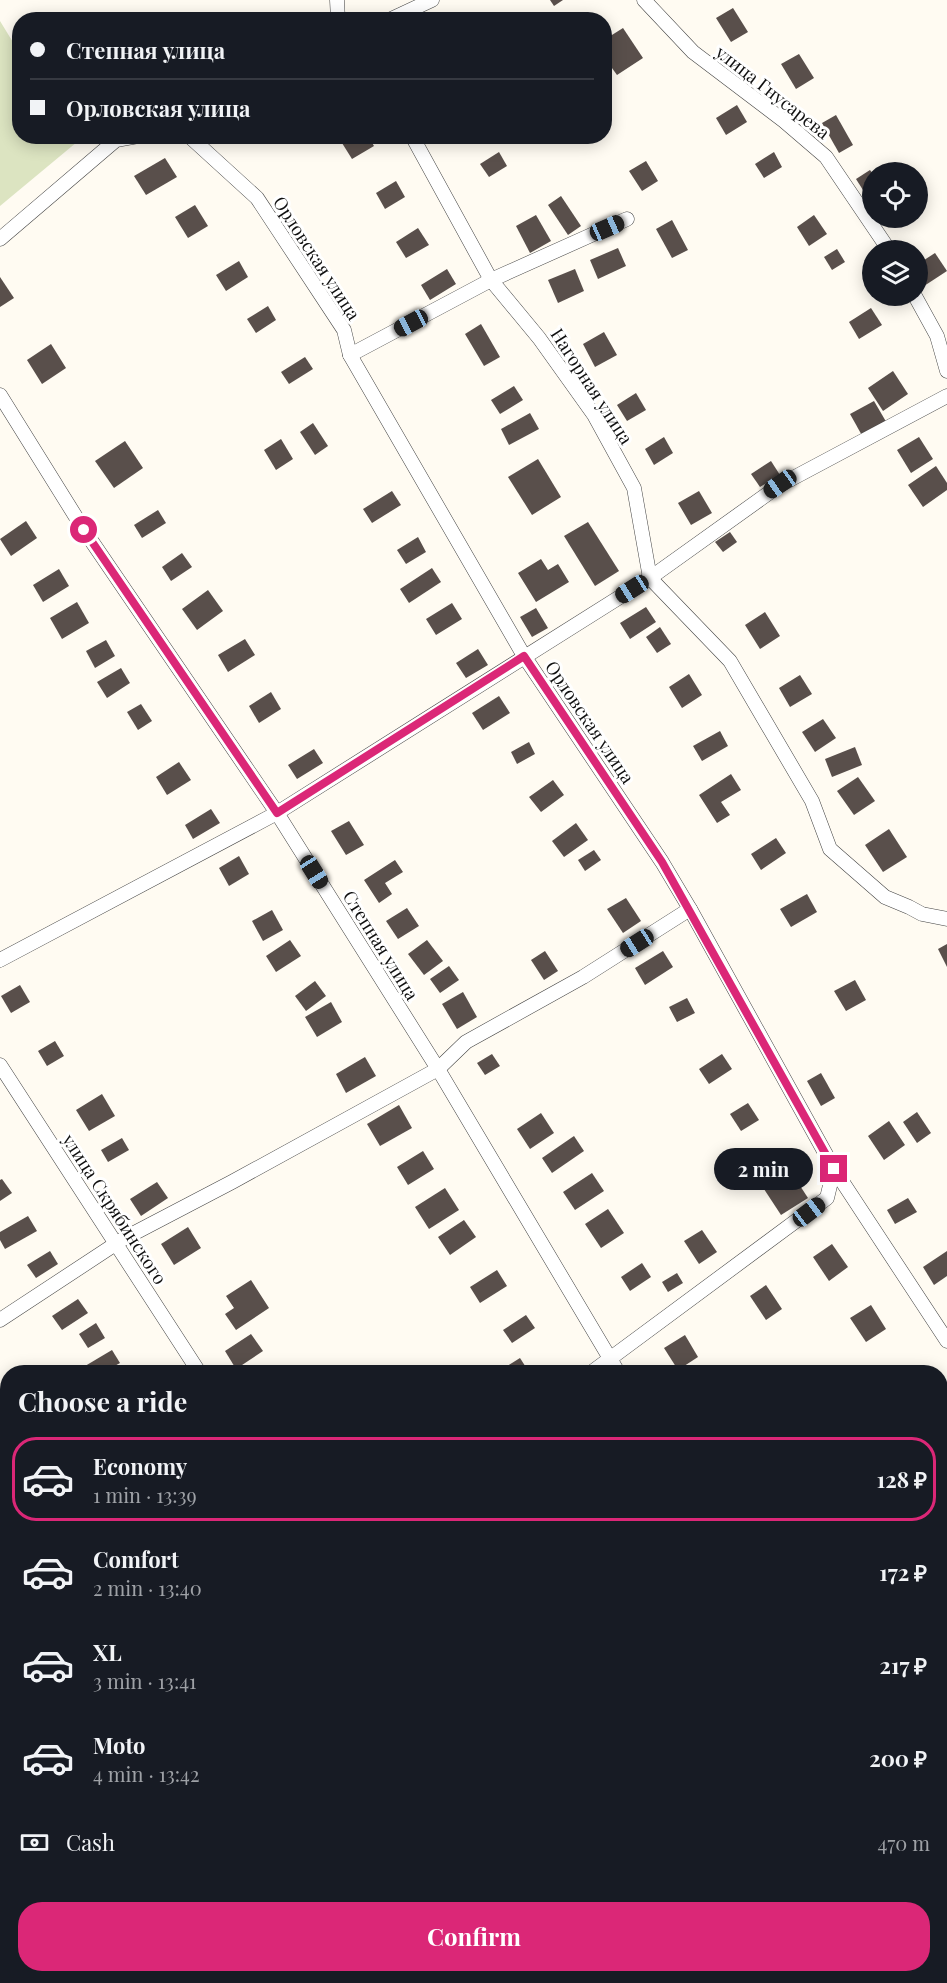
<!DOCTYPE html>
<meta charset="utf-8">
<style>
body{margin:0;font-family:"Playfair Display",serif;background:#242831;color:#f1f3f6;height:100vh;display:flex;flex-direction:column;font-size:22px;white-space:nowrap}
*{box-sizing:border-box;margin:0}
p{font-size:20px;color:#9ea1a6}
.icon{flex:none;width:33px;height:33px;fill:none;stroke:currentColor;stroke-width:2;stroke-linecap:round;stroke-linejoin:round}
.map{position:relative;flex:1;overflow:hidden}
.details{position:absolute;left:0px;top:1365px;width:948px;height:618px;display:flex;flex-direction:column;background:#171b24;border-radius:24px 24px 0 0;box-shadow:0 3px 15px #0003}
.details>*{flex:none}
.top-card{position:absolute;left:12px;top:12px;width:600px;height:132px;border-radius:24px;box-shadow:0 3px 15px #0003;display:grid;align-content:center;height:132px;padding:0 18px;background:#171b24}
.buttons{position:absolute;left:862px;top:162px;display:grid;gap:12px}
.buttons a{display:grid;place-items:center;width:66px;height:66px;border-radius:50%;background:#171b24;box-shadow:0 3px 15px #0003;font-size:30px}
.end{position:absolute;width:27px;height:27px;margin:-14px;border:8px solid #db2777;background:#fff;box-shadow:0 0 0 3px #fff}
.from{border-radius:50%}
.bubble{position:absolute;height:42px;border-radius:21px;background:#171b24;box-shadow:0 3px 15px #0003;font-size:20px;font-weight:700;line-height:42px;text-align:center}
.car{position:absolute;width:18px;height:36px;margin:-18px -9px;border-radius:8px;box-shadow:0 0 4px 2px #0007;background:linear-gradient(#222 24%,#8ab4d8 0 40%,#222 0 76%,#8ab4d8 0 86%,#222 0)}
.top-card b{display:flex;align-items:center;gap:21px;height:57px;font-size:22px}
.top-card b+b{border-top:2px solid #363941}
.top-card i{width:15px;height:15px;background:#f1f3f6}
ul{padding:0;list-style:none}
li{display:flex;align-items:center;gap:18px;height:84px;margin:0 12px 9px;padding:0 6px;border:3px solid transparent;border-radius:24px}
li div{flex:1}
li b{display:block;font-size:22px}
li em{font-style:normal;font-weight:700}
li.current{border-color:#db2777}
li>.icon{width:54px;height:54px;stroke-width:1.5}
h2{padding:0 18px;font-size:27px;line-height:72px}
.pay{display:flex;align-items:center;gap:15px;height:66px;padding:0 18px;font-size:22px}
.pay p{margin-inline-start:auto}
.action{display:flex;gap:12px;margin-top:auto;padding:12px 18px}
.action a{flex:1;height:69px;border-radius:24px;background:#db2777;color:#fff;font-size:24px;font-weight:700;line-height:69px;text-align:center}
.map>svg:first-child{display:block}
.green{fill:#d9edb8}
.cemetery{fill:#dce4c1}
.building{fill:#594f4b}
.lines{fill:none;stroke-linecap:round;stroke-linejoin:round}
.street-casing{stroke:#434343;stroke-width:15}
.street{stroke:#fff;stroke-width:14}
.route{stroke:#db2777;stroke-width:8}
.labels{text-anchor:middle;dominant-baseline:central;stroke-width:6;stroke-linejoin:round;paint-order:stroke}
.street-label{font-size:18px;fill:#101010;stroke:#fff}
</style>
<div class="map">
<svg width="947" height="1983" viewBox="0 0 947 1983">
<rect width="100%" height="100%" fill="#fffbf2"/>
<polygon class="green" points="608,1976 694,1976 682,1983 613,1983"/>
<polygon class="cemetery" points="0,21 19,52 20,136 73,137 77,142 0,206"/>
<g class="building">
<polygon points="550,0 563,0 554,6"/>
<polygon points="733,8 748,32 731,42 716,18"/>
<polygon points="623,28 643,58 617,75 604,57 604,40"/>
<polygon points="799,54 814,78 796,89 781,64"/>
<polygon points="737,105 747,122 726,135 716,118"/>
<polygon points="836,115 853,145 839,153 822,123"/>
<polygon points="353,136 368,136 374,146 352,159 342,143"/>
<polygon points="499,152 507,166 489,177 480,164"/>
<polygon points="774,152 782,167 764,178 755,164"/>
<polygon points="165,158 177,177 146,195 134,176"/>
<polygon points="646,161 658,181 642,191 629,171"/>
<polygon points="870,170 873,174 873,194 868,198 856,179"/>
<polygon points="396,181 405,197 385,209 376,193"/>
<polygon points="561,196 581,226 568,235 548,205"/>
<polygon points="195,205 208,226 188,238 175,217"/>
<polygon points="536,215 551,241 530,253 516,226"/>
<polygon points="814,215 827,234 809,246 797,227"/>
<polygon points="672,220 688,250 672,258 656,229"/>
<polygon points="418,228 429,245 406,258 396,242"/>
<polygon points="618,248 626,266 598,279 590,260"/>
<polygon points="837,249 845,262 832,270 824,257"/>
<polygon points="935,253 947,271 924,286 918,276 918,264"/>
<polygon points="239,261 248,277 226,291 216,275"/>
<polygon points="447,269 456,284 430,300 421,285"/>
<polygon points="575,269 584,291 558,303 548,280"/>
<polygon points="0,277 14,298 0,307"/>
<polygon points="268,306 276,320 256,333 247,319"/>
<polygon points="871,308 882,325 859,339 849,322"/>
<polygon points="481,324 500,357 484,366 465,334"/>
<polygon points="604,332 617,355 595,367 583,344"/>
<polygon points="51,344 66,368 42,384 27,360"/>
<polygon points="305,357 313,369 289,384 281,372"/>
<polygon points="893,371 908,394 883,411 868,388"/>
<polygon points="514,386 523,400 500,414 491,400"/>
<polygon points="636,393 646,410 627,421 617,405"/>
<polygon points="874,401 888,425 864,439 850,414"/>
<polygon points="530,413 539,429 509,445 501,429"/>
<polygon points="313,423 328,446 315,455 300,432"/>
<polygon points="664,437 673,453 654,465 645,449"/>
<polygon points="919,437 933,459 911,473 897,450"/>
<polygon points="281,439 293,459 276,470 264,450"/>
<polygon points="125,441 143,468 114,488 95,461"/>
<polygon points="538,459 561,497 532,515 508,477"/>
<polygon points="771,461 780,475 760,487 751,474"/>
<polygon points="936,466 947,483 947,490 923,507 908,485"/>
<polygon points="392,491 401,505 372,523 363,509"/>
<polygon points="699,491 712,513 691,525 678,503"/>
<polygon points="158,510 166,523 142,538 134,525"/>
<polygon points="26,521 37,538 11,556 0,539"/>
<polygon points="588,522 619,571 595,586 564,536"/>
<polygon points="730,532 737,542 723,552 715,542"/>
<polygon points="418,537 426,552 406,564 397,550"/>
<polygon points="182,553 192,567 171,581 162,567"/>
<polygon points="541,559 548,570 558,564 569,582 536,602 518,573"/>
<polygon points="432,568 441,582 409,603 400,589"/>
<polygon points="59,569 69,586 43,602 33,585"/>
<polygon points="208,590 223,611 197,630 182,609"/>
<polygon points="77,602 89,623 62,639 50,618"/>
<polygon points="452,603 462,619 436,635 426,619"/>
<polygon points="646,607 656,622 630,639 620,623"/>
<polygon points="536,608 548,628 532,637 520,617"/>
<polygon points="765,612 780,636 760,649 745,625"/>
<polygon points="660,627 671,644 657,653 646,637"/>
<polygon points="245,639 255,655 228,672 218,655"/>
<polygon points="106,640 115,656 95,668 86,651"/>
<polygon points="478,649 488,665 466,678 456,663"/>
<polygon points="121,668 130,683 107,698 97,682"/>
<polygon points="689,674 702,695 682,708 669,687"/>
<polygon points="800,675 812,694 790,707 779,688"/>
<polygon points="271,692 281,709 259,723 249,706"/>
<polygon points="499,696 510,713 483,730 472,713"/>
<polygon points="141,704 152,721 138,730 127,712"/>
<polygon points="823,719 836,738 815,752 802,732"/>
<polygon points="720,731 728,746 702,761 693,746"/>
<polygon points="529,742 535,754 517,764 511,752"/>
<polygon points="855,747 862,765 832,777 825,759"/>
<polygon points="314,749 323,763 297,779 288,765"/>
<polygon points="179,762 191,780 167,795 156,777"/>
<polygon points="731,774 741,790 721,802 730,815 717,823 699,795"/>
<polygon points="858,777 875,801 854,815 837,791"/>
<polygon points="553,780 564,795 541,812 529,797"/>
<polygon points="211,809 220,823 193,839 185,825"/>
<polygon points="349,821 364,845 346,855 331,831"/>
<polygon points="576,823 588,840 564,857 552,841"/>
<polygon points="889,829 907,857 883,872 865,845"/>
<polygon points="776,838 786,853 761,870 751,854"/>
<polygon points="594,850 601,860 585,871 578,860"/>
<polygon points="239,856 249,874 229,886 219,868"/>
<polygon points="395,860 403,872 385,883 392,894 379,903 364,880"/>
<polygon points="807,894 817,912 791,927 780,909"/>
<polygon points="626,898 641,921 623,933 607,909"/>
<polygon points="407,908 419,926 398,939 386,921"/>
<polygon points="272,910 283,930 263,941 252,921"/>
<polygon points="290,940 301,956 276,972 266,956"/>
<polygon points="427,940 443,961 424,975 408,954"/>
<polygon points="947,944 947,967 938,949"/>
<polygon points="545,951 558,971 544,980 531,960"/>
<polygon points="663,951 673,967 645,985 635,968"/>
<polygon points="449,966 459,980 440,993 430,979"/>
<polygon points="855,980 866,1000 846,1011 834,991"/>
<polygon points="315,981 326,996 306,1011 295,996"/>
<polygon points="20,985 30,1002 11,1013 1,996"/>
<polygon points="463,992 477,1017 457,1029 442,1004"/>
<polygon points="687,998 695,1013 677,1022 669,1007"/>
<polygon points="331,1002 342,1022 317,1037 305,1017"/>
<polygon points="55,1041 64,1056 47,1066 38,1051"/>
<polygon points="492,1054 500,1066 485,1075 477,1063"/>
<polygon points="722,1054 732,1069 709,1084 699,1069"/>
<polygon points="365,1057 376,1076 346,1093 336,1074"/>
<polygon points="821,1073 835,1098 821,1106 807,1081"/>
<polygon points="102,1094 115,1116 89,1131 76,1110"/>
<polygon points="748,1103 759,1120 741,1131 730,1114"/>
<polygon points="399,1105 412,1128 380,1146 367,1124"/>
<polygon points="917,1112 931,1133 917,1143 903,1122"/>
<polygon points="541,1113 554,1133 530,1149 517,1129"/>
<polygon points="889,1121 905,1145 884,1160 868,1136"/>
<polygon points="574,1136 584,1151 552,1173 542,1158"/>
<polygon points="122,1138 129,1150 108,1162 101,1150"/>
<polygon points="423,1151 434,1169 408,1185 397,1167"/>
<polygon points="789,1169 808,1198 781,1215 762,1186"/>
<polygon points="592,1173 604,1191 575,1210 563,1192"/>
<polygon points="2,1179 12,1193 0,1201 0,1180"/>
<polygon points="157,1182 168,1198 141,1216 130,1199"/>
<polygon points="445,1188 459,1210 429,1229 415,1207"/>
<polygon points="908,1198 917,1212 895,1224 887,1210"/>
<polygon points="608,1209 624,1233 601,1248 585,1224"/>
<polygon points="28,1216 37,1231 5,1249 0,1240 0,1232"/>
<polygon points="464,1220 476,1237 450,1255 438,1237"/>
<polygon points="188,1227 201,1248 174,1265 161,1244"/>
<polygon points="702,1230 717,1252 699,1264 684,1241"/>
<polygon points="832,1244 848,1267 829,1281 813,1257"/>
<polygon points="50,1251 58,1264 36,1278 27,1265"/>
<polygon points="947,1251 947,1276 934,1285 923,1267"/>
<polygon points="642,1263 651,1277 630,1291 621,1277"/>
<polygon points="497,1270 507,1286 480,1303 470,1287"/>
<polygon points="677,1273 683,1283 668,1292 662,1282"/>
<polygon points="251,1280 269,1308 236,1330 225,1314 234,1308 226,1296"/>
<polygon points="766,1285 782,1309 766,1320 750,1296"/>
<polygon points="78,1299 88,1313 62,1330 52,1316"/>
<polygon points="871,1305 886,1329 866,1342 850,1318"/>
<polygon points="526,1315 535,1328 512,1343 503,1330"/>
<polygon points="96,1323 105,1338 88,1348 79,1334"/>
<polygon points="251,1334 263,1351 236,1369 225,1351"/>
<polygon points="685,1335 698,1357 678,1370 664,1348"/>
<polygon points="112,1350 120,1363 104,1372 82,1372 80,1369"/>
<polygon points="520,1358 529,1372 503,1372 501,1370"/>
<polygon points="266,1365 271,1372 255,1372"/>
<polygon points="8,1687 8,1703 0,1693"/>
<polygon points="943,1742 947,1748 947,1788 943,1791 940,1786 940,1744"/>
<polygon points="8,1824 8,1848 0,1837 0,1829"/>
<polygon points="472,1976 505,1976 494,1983 477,1983"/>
<polygon points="819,1976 841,1976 831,1983 824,1983"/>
<polygon points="908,1976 938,1976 941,1980 937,1983 913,1983"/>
</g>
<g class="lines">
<defs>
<g id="street">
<polyline points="337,0 338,20"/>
<polyline points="644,0 693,52 784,121 826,157 889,250"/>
<polyline points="389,20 432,0"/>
<polyline points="189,136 257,198 344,330 350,355 524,656 662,862 690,909 834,1169 947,1341"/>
<polyline points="412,136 491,280 539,338 594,415 634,488 650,578 730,661 812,801 830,849 885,897 909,907 922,914 947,919"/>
<polyline points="0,239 116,140 138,136"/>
<polyline points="915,296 937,336 947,371"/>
<polyline points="350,355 491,280 627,219"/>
<polyline points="0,395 84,530 277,813 438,1069 618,1372"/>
<polyline points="0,960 277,813 650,578 780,485 947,396"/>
<polyline points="0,1065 199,1372"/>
<polyline points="0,1320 123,1239 232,1182 438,1069 466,1042 583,977 690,909"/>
<polyline points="592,1372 827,1198 834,1169"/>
<polyline points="940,1530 947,1526"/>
<polyline points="0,1749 8,1760"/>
<polyline points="940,1871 947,1881"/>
<polyline points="151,1976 156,1983"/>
<polyline points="597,1976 602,1983"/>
<polyline points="711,1983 723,1976"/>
</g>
</defs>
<use href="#street" class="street-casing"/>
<use href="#street" class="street"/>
</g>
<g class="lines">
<polyline class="route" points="84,530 277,813 524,656 662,862 834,1169"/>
</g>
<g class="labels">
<g class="street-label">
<text transform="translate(773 92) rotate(38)">улица Гнусарева</text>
<text transform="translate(317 258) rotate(57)">Орловская улица</text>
<text transform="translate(592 386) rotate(57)">Нагорная улица</text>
<text transform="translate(590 722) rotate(56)">Орловская улица</text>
<text transform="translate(381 945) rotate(58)">Степная улица</text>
<text transform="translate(115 1209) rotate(57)">улица Скрябинского</text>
</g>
</g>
</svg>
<div class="buttons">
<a><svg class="icon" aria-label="locate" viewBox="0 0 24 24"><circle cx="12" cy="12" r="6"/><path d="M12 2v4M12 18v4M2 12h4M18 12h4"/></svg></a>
<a><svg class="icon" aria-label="layers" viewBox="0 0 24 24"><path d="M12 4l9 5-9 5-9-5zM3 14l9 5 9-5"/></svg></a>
</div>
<i class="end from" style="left:84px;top:530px"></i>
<i class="end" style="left:834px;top:1169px"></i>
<div class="bubble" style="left:714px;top:1148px;width:99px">2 min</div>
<i class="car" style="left:607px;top:228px;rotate:66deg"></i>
<i class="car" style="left:411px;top:323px;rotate:242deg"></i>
<i class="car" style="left:780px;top:484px;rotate:235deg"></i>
<i class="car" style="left:632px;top:589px;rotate:238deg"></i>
<i class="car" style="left:314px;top:872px;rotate:148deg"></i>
<i class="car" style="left:637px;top:943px;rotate:238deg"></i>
<i class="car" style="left:809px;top:1212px;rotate:53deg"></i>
<div class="top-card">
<b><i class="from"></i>Степная улица</b>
<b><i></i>Орловская улица</b>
</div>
<section class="details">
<h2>Choose a ride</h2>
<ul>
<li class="current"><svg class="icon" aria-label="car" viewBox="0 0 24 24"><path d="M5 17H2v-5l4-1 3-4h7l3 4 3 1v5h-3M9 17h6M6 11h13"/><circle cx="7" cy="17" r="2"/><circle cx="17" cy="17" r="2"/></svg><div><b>Economy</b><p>1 min · 13:39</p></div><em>128 ₽</em></li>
<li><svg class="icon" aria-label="car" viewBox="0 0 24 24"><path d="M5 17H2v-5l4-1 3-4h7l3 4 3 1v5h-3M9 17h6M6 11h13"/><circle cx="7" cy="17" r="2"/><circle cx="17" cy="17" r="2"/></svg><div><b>Comfort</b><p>2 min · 13:40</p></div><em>172 ₽</em></li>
<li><svg class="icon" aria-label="car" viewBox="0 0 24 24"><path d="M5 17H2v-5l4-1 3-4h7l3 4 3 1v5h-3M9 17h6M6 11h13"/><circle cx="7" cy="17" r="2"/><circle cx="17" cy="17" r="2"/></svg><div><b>XL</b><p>3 min · 13:41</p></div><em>217 ₽</em></li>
<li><svg class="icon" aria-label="car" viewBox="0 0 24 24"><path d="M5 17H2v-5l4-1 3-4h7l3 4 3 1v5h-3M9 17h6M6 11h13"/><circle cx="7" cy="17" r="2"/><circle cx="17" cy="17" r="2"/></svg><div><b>Moto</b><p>4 min · 13:42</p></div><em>200 ₽</em></li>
</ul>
<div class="pay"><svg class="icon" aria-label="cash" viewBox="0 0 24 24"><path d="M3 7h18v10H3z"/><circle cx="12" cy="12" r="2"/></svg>Cash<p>470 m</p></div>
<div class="action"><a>Confirm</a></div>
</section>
</div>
